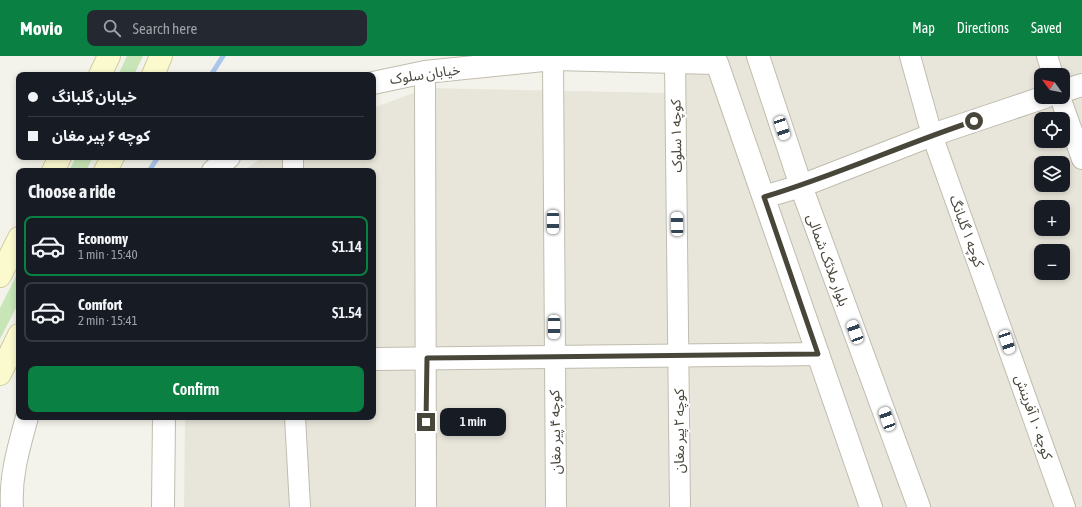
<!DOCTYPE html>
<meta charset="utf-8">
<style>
body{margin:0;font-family:"Asap Condensed","Noto Sans Arabic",sans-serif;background:#242831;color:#f1f3f6;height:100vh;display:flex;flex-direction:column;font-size:15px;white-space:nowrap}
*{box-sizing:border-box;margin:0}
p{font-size:13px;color:#9ea1a6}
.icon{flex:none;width:22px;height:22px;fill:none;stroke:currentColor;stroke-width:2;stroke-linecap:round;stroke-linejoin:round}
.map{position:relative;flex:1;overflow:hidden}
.panel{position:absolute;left:16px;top:112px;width:360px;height:252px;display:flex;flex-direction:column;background:#171b24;border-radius:8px;box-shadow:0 2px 6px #0003}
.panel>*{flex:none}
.guide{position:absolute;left:16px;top:16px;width:360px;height:88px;border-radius:8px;box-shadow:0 2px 6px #0003;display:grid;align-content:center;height:88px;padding:0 12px;background:#171b24}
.needle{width:26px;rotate:303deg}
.buttons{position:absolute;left:1034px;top:12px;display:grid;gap:8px}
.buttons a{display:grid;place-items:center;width:36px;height:36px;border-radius:8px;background:#171b24;box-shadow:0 2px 6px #0003;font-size:20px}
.end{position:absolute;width:18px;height:18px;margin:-9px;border:5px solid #484539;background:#fff;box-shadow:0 0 0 2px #fff}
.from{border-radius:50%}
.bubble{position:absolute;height:28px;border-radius:8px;background:#171b24;box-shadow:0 2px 6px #0003;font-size:13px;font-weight:600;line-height:28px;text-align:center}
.car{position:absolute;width:12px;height:24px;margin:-12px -6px;border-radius:5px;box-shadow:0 0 3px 1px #0007;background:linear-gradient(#fff 24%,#345 0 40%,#fff 0 76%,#345 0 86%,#fff 0)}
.guide b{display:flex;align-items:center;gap:14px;height:38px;font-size:15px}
.guide b+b{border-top:1px solid #363941}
.guide i{width:10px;height:10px;background:#f1f3f6}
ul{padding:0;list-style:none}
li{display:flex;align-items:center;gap:12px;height:60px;margin:0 8px 6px;padding:0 4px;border:2px solid #363941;border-radius:8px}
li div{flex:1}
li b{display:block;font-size:15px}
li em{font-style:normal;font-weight:600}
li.active{border-color:#0b8043}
li>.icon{width:36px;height:36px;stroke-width:1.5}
h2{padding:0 12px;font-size:18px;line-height:48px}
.cta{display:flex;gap:8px;margin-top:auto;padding:8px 12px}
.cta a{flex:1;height:46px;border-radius:8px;background:#0b8043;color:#fff;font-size:16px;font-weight:600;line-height:46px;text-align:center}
header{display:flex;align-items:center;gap:24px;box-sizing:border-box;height:56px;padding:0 20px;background:#0b8043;color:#fff}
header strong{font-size:19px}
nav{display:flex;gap:22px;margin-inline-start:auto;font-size:14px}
.search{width:280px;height:36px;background:#242831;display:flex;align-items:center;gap:10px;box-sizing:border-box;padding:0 14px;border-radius:8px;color:#9ea1a6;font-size:15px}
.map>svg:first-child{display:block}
.residential{fill:#e8e6da;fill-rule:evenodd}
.green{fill:#c7e5b7}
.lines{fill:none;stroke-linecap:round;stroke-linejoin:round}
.stream{stroke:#acc5ec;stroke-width:5}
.minor-casing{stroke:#c0bdae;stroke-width:22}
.tertiary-casing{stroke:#c0bdae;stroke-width:24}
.secondary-casing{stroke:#d1cd9e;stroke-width:24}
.minor{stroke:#fff;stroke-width:20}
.tertiary{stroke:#fff;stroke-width:22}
.secondary{stroke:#fbf9ce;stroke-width:22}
.route{stroke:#484539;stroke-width:5}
.labels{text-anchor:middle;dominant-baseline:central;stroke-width:4;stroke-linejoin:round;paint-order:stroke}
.street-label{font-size:14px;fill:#484539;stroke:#fff}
</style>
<header>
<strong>Movio</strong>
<div class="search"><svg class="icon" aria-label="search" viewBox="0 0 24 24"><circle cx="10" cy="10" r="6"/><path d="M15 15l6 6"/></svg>Search here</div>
<nav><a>Map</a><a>Directions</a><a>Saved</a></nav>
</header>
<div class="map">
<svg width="1082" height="451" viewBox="0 0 1082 451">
<rect width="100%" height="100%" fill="#f4f3eb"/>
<path class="residential" d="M 695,0 L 1082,0 L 1082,451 L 184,451 L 185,361 L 373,361 L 373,115 L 243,115 L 263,101 L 373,101 L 373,52 L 427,32 L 668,37 ZM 1041,19 L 1063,19 L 1063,41 L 1041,41 ZM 1041,63 L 1063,63 L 1063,85 L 1041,85 ZM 1041,107 L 1063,107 L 1063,129 L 1041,129 ZM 1041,151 L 1063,151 L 1063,173 L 1041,173 ZM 1041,195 L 1063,195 L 1063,217 L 1041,217 Z"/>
<g class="green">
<polygon points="127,0 143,0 134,19 118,19"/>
<polygon points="76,101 93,101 86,115 69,115"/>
<polygon points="19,214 19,246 0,283 0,252"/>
</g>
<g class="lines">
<g class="stream">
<polyline points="211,19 223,0"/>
<polyline points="149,115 158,101"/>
</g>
<defs>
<g id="minor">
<polyline points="910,0 932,79 1065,451"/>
<polyline points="1047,0 1053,19"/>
<polyline points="553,3 556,451"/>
<polyline points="675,6 680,451"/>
<polyline points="425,16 426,451"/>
<polyline points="1060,41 1082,103"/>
<polyline points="293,115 293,101"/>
<polyline points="295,361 300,451"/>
</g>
<g id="tertiary">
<polyline points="758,0 801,130 919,451"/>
<polyline points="373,27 425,16 553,3 717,7 871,451"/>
<polyline points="1063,35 1082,29"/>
<polyline points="213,115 229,101"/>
<polyline points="764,141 801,130 932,79 1045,41"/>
<polyline points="373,303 818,298"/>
<path d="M 12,451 C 10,419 19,391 27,361"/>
<polyline points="163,451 164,361"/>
</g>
<g id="secondary">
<polyline points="100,19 109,0"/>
<polyline points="153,19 161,0"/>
<polyline points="53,115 60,101"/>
<polyline points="105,115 113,101"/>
<polyline points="0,220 19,182"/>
<polyline points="0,318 19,279"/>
</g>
</defs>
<use href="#minor" class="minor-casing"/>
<use href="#tertiary" class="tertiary-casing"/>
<use href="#secondary" class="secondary-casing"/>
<use href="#minor" class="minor"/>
<use href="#tertiary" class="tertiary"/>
<use href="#secondary" class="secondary"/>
</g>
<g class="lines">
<path class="route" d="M 426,366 L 427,302 L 818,298 L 764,141 C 835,120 904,88 974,65"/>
</g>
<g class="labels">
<g class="street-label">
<text transform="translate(425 18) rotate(-8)">خیابان سلوک</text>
<text transform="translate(676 80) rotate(-91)">کوچه ۱ سلوک</text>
<text transform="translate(967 175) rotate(70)">کوچه ۱ گلبانگ</text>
<text transform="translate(828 204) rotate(70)">بلوار ملائک شمالی</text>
<text transform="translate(1034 361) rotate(71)">کوچه ۱۰ آفرینش</text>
<text transform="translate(679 375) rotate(-90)">کوچه ۲ پیر مغان</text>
<text transform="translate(555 376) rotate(-91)">کوچه ۴ پیر مغان</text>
</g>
</g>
</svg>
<div class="buttons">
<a><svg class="needle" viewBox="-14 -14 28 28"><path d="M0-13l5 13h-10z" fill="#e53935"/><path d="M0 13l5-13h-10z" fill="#9ea1a6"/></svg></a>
<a><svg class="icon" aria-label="locate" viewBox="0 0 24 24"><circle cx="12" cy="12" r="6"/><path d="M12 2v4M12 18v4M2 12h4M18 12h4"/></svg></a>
<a><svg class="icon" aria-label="layers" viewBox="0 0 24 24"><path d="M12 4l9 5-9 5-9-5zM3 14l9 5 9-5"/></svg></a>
<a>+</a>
<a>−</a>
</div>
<i class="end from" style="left:974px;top:65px"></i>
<i class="end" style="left:426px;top:366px"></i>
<div class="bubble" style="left:440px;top:352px;width:66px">1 min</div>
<i class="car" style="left:782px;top:72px;rotate:162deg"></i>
<i class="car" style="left:553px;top:166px;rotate:180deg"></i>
<i class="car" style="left:677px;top:168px;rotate:359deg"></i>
<i class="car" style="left:554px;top:271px;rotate:180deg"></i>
<i class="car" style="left:855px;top:276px;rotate:340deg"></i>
<i class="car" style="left:1007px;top:286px;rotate:161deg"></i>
<i class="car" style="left:887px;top:363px;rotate:340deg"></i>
<div class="guide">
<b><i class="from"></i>خیابان گلبانگ</b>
<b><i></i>کوچه ۶ پیر مغان</b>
</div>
<section class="panel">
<h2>Choose a ride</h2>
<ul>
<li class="active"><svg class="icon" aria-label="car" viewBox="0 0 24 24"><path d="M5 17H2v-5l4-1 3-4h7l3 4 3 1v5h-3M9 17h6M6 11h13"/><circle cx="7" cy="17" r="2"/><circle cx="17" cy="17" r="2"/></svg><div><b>Economy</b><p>1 min · 15:40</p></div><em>$1.14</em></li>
<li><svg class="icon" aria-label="car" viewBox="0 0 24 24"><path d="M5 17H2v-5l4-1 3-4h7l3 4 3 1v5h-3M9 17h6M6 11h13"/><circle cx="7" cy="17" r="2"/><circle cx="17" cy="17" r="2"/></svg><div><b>Comfort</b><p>2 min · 15:41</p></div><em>$1.54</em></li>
</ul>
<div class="cta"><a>Confirm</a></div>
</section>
</div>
